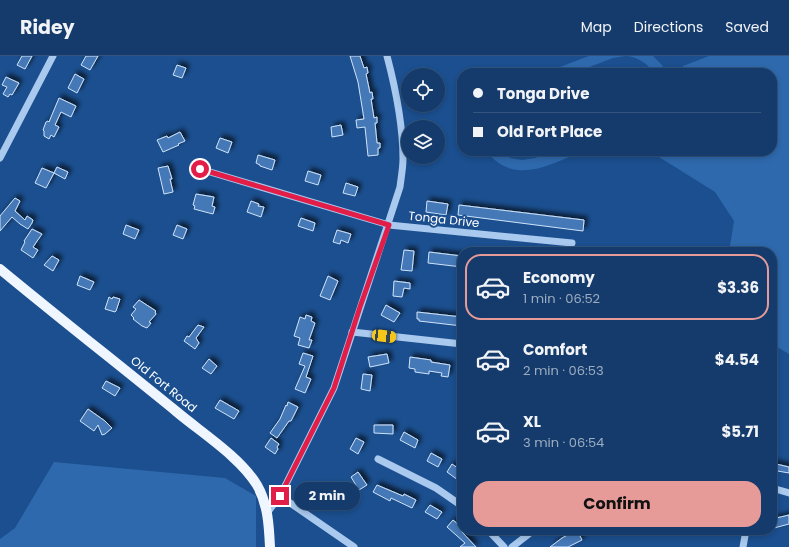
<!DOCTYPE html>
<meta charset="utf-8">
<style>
body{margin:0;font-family:Poppins,sans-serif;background:#214673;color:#f1f3f6;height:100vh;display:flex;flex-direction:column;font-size:15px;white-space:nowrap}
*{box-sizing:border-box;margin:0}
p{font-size:13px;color:#9dadc1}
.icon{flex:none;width:22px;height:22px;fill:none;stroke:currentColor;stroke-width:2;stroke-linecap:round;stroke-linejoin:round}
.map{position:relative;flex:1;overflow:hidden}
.panel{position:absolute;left:457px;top:191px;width:320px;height:288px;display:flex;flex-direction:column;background:#143b6b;border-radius:16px;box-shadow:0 2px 6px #0003,0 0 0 1px #33557e}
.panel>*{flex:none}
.guide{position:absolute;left:457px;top:12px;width:320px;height:88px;border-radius:16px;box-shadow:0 2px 6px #0003,0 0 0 1px #33557e;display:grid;align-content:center;height:88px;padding:0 16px;background:#143b6b}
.fabs{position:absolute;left:401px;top:12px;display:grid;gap:8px}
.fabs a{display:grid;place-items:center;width:44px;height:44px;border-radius:50%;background:#143b6b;box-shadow:0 2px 6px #0003,0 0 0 1px #33557e;font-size:20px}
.end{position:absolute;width:18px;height:18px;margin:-9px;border:5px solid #e11d48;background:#fff;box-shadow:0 0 0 2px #fff}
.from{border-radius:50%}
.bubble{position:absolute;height:28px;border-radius:14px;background:#143b6b;box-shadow:0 2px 6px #0003,0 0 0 1px #33557e;font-size:13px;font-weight:700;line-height:28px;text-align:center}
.car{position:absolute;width:12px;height:24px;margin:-12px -6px;border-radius:5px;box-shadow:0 0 3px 1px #0007;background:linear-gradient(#f5c518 24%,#345 0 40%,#f5c518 0 76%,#345 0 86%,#f5c518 0)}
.guide b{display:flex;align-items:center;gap:14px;height:38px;font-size:15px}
.guide b+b{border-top:1px solid #33557e}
.guide i{width:10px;height:10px;background:#f1f3f6}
ul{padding:7px 0 0;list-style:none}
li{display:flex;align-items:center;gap:12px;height:66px;margin:0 8px 6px;padding:0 8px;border:2px solid transparent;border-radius:16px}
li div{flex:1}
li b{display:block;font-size:15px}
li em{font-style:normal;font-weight:700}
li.active{border-color:#e69b98}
li>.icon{width:36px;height:36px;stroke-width:1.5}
.cta{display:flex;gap:8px;margin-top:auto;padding:8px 16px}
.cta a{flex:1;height:46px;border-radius:16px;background:#e69b98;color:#111;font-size:16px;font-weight:700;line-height:46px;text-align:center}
header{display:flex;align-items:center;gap:24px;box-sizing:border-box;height:56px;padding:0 20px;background:#143b6b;border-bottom:1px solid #33557e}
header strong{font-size:19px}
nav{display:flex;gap:22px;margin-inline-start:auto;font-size:14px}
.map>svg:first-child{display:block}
.green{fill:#2e69ad}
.building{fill:#4478b7;stroke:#cfe3fa;filter:url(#shadow)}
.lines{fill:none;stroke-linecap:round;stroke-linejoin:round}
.minor{stroke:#a9c9ee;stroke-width:7}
.major{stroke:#f0f6ff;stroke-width:10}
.route{stroke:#e11d48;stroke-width:5}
.labels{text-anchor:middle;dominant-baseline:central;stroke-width:4;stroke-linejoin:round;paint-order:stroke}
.street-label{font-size:12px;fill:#fff;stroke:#1b4f8f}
</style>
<header>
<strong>Ridey</strong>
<nav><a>Map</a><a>Directions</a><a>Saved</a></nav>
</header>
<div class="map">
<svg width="789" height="491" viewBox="0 0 789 491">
<defs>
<filter id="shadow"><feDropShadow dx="3.5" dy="-3.5" stdDeviation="2" flood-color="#0009"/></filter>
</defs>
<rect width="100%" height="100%" fill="#1b4f8f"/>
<g class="green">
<polygon points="589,0 625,0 613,2 574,17 544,17"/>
<path d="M 626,0 L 653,0 L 662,9 L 666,17 L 654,17 C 647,7 638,1 626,0 Z"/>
<polygon points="709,0 789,0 789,298 772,288 772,196 729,196 734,165 715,136 659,101 661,95 772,95 772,17 682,17 683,10"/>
<path d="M 486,95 L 500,95 L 510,102 L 522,104 L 535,102 L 554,95 L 584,95 C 550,108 515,131 486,95 Z"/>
<polygon points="54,406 225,422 256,440 256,491 0,491 0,483 15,472"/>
</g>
<g class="building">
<polygon points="22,0 32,0 25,13 17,9"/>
<polygon points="86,0 98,0 90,14 81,9"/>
<polygon points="350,0 360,0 364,12 367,11 368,17 366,18 370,37 372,36 373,43 371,43 374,62 377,61 377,67 375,67 377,87 380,87 380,92 378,92 378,99 368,100 365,71 357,72 356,64 364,63 358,26"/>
<polygon points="177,9 186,12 182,22 173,19"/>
<polygon points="75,18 84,23 77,37 68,32"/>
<polygon points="6,21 19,27 12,39 10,38 8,41 3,38 7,31 2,29"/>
<polygon points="59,42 76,50 71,61 61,56 55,69 59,71 54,81 51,79 49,83 44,80 44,75 43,74 46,66 48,65 49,66"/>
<polygon points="341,69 343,79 332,81 331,71"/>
<polygon points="180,76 185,85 178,88 179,89 163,96 157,84 167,80 168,82"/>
<polygon points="220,82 232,86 228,97 216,92"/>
<polygon points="258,99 275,104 272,114 260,110 260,109 256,107"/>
<polygon points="168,110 172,123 170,123 173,136 164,138 158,112"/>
<polygon points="57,111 68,116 65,123 54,117"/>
<polygon points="42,112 54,117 46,132 35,127"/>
<polygon points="308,115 321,119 318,129 305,125"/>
<polygon points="346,127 358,131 355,140 343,137"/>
<polygon points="196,138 214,141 212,150 215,151 213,158 194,153 195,150 193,149"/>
<polygon points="15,142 20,145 15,155 25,164 27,160 33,164 32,167 28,173 20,168 12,161 0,175 0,160"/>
<polygon points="251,145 259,148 258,150 264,151 261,161 247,156"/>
<polygon points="427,145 448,148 446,159 426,156"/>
<polygon points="459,149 584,164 583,175 458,159"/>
<polygon points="301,162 315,167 313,175 298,170"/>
<polygon points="126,169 139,174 135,183 123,178"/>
<polygon points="177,169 187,173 183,183 173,179"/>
<polygon points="32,173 42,178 33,191 38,194 33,202 21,194 25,186 24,185"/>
<polygon points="337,174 351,178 348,187 341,184 340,188 333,186"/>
<polygon points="404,194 414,195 412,215 401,214"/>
<polygon points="429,196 462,200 462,211 428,207"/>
<polygon points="52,200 59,204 53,215 44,209"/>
<polygon points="80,220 94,226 90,234 77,229"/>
<polygon points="328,220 338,225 330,244 320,240"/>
<polygon points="394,225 410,227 410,233 404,232 402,241 393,240"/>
<polygon points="109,241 112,243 113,241 120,243 116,255 115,256 105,253"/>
<polygon points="139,244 156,255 155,256 156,258 149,266 151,267 147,272 142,270 133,263 134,262 131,259 136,253 133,251"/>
<polygon points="386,249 400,257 394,266 381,259"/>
<polygon points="417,256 462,261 462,270 419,265 419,263 417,263"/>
<polygon points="306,259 312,261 311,265 315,267 309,284 312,284 309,292 298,289 300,282 294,280 300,261 305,263"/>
<polygon points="198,269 204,271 196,282 199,287 195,293 184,285 187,280 189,281"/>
<polygon points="303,297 313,300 306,321 311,323 305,337 295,333 305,310 299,308"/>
<polygon points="387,298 389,307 370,311 368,301"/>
<polygon points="410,301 431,304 431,306 450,309 448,321 441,320 442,317 429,315 429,318 415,316 415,313 409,312"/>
<polygon points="209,303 217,310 211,318 202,312"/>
<polygon points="363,318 372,319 370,335 361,333"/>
<polygon points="106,325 120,332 115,340 102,332"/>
<polygon points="220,344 239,355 234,363 215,352"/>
<polygon points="288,346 298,351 291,365 289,365 277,382 270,377 280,363 286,349 287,350"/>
<polygon points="88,353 105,365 112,372 105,378 102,379 98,369 94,375 80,365"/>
<polygon points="374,369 393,369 393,378 374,377"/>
<polygon points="404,376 418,384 415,392 400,384"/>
<polygon points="271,382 279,388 277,391 278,393 275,398 265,391"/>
<polygon points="356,382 364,386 358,398 350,393"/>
<polygon points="431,397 442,403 438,411 427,405"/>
<polygon points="772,407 789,411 789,417 772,414"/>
<polygon points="452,408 462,415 462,427 447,416"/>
<polygon points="358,416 367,429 359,434 351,421"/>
<polygon points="377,429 403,440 404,438 416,444 412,452 391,442 390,445 373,436"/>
<polygon points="430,449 442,456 437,463 425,456"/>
<polygon points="789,459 789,468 774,472 772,463"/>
<polygon points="453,464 459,469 462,465 462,476 476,491 460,491 465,487 447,471"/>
<polygon points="577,474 582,484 568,491 550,491 562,482"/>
</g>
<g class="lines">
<g class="minor">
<polyline points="0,102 53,0"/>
<polyline points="200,113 389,169 572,187"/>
<polyline points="352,276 462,288"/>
<polyline points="461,338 462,325"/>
<polyline points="378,403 436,432 462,450"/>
<polyline points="772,432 789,437"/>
<polyline points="280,440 354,491"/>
<path d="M 267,457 L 280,440 L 334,332 L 400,131 C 401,122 403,112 403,103 C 403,68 396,34 387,0"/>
<polyline points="488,474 504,491"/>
<polyline points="512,491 534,474"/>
<polyline points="743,491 746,474"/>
</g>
<path class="major" d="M 0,213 C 58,261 118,308 177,356 C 202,377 240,401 257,429 C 268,448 269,470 270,491"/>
</g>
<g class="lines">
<polyline class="route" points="200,113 389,169 360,251 334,332 280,440"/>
</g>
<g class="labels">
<g class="street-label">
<text transform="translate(444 163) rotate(6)">Tonga Drive</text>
<text transform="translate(164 328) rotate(39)">Old Fort Road</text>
</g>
</g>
</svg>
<div class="fabs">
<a><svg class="icon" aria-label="locate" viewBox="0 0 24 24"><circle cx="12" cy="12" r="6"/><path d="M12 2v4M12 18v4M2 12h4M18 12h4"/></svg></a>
<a><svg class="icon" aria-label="layers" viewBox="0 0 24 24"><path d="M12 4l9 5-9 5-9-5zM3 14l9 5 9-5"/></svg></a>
</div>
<i class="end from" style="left:200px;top:113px"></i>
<i class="end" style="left:280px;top:440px"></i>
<div class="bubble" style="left:294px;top:426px;width:66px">2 min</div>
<i class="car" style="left:384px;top:280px;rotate:97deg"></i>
<div class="guide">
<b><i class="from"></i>Tonga Drive</b>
<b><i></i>Old Fort Place</b>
</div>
<section class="panel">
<ul>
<li class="active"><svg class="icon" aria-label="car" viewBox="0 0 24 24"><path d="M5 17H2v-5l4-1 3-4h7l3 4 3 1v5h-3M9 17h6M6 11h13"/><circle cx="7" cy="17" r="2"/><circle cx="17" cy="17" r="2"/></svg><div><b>Economy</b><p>1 min · 06:52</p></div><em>$3.36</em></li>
<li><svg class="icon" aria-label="car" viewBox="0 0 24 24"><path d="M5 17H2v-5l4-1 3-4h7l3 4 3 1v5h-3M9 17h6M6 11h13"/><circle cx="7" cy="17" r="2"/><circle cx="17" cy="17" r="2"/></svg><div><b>Comfort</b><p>2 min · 06:53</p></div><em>$4.54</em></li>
<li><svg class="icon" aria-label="car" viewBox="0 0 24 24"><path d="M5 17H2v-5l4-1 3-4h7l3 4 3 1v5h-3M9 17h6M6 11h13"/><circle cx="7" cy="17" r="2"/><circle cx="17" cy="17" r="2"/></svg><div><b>XL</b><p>3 min · 06:54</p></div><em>$5.71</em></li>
</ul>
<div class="cta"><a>Confirm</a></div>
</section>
</div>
